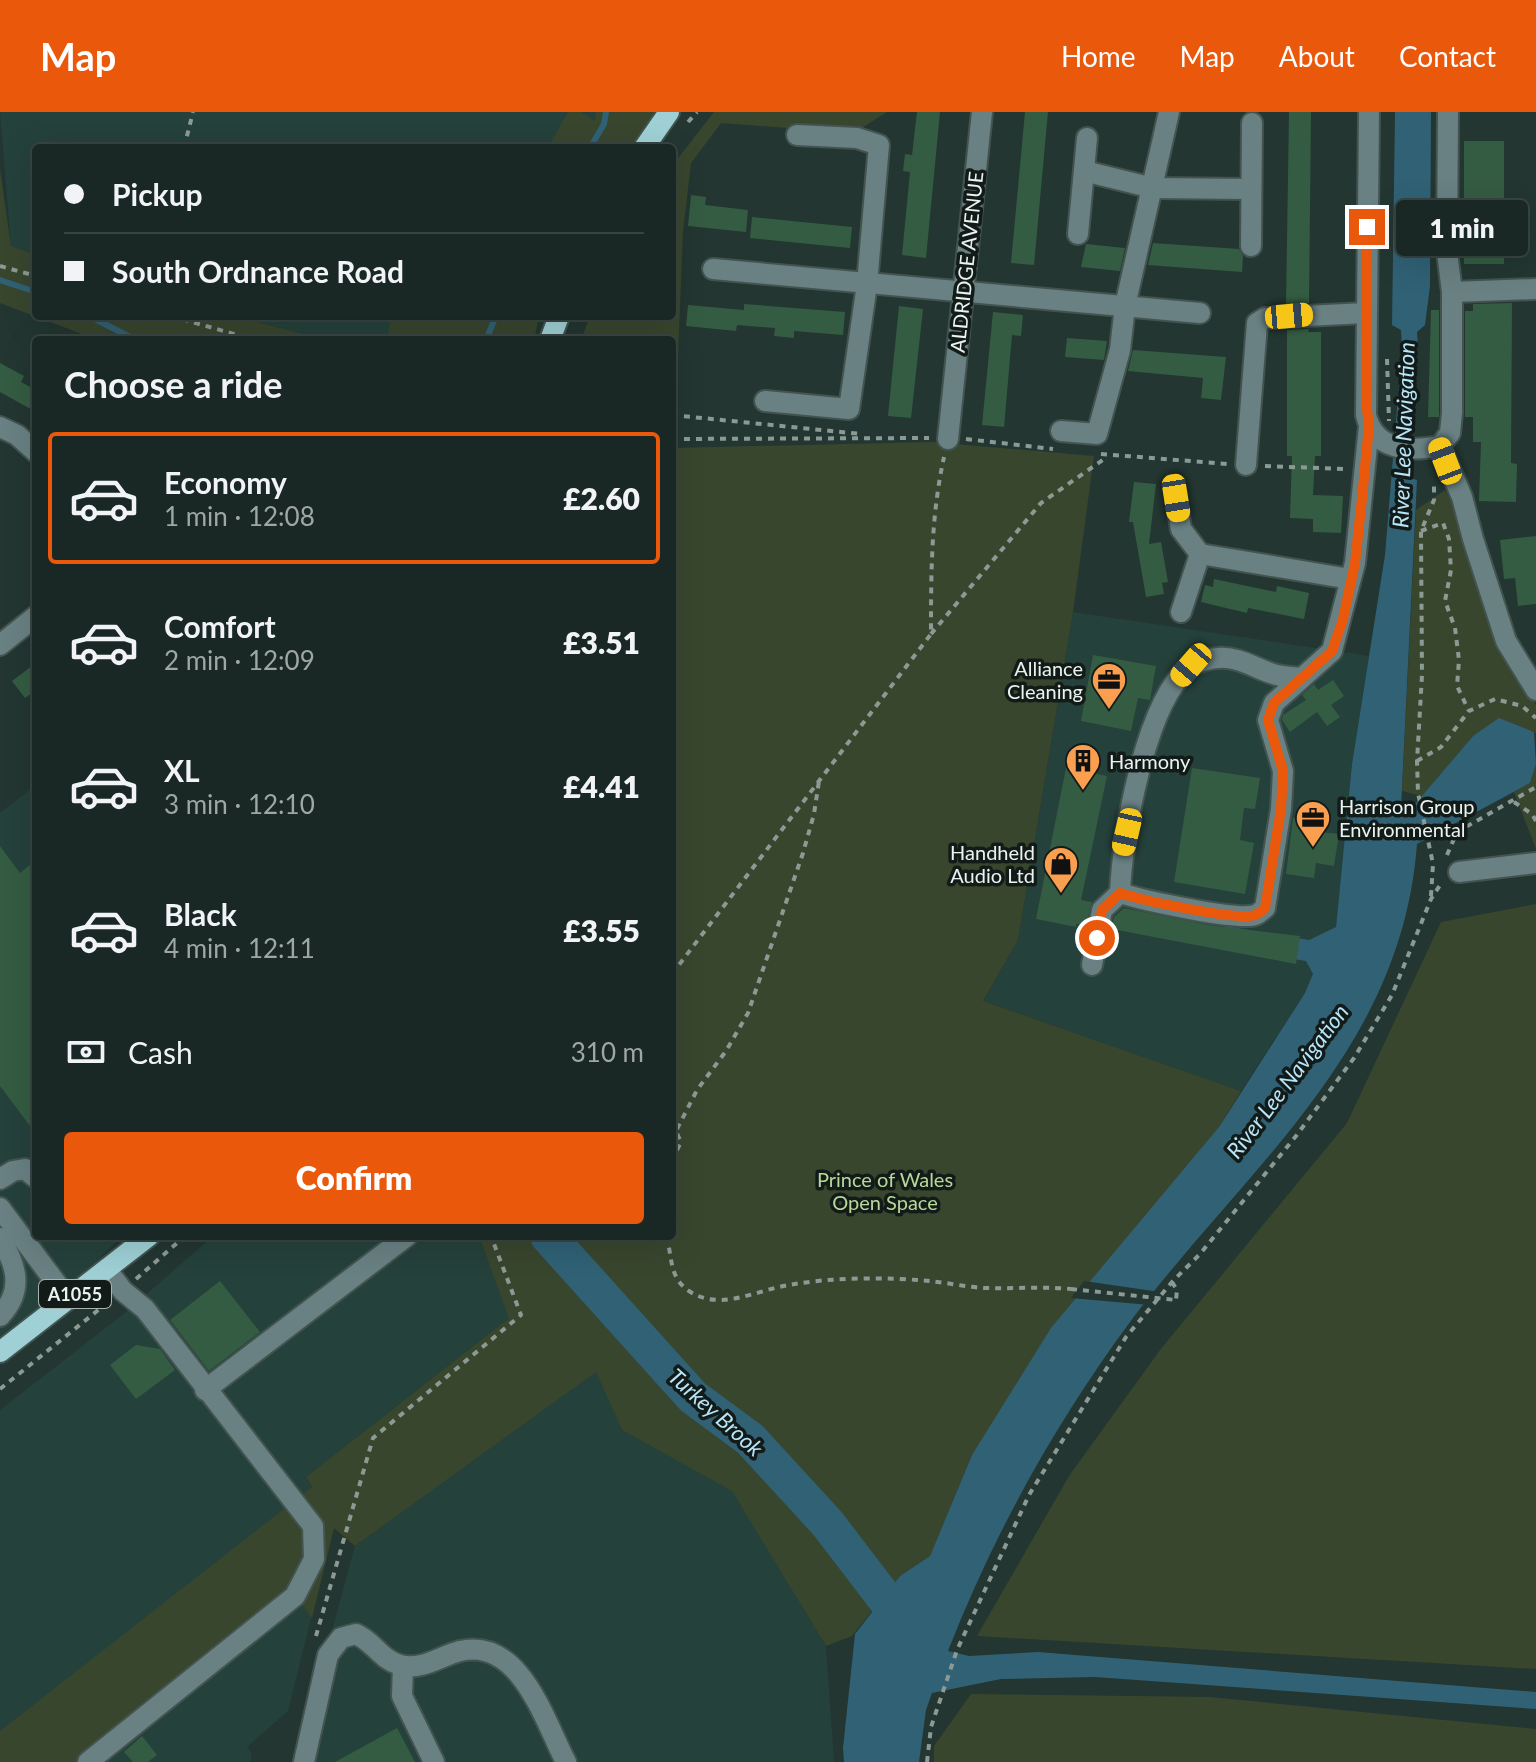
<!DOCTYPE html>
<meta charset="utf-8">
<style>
body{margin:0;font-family:Lato,sans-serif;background:#273432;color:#f1f3f6;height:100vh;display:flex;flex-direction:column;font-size:30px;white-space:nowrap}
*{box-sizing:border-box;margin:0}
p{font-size:26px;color:#9fa6a7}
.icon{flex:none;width:44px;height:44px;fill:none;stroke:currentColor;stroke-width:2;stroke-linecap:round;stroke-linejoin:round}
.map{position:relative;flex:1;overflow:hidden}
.panel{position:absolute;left:32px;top:224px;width:644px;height:904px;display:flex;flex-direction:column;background:#1a2825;border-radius:8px;box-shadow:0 8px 32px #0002,0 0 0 2px #384442}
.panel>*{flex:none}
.hud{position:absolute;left:32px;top:32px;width:644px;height:176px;border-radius:8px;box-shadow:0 8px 32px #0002,0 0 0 2px #384442;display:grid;align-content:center;height:176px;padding:0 32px;background:#1a2825}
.end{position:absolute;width:36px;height:36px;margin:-18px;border:10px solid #ea580c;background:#fff;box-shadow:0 0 0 4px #fff}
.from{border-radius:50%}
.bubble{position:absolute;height:56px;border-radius:8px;background:#1a2825;box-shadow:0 8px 32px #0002,0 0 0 2px #384442;font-size:26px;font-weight:800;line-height:56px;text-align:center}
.car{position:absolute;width:24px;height:48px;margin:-24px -12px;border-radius:10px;box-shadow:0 0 6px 2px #0007;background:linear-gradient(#f5c518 24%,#345 0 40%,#f5c518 0 76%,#345 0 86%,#f5c518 0)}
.hud b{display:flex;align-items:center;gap:28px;height:76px;font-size:30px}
.hud b+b{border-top:2px solid #384442}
.hud i{width:20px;height:20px;background:#f1f3f6}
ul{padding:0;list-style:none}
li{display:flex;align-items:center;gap:24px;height:132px;margin:0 16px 12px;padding:0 16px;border:4px solid transparent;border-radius:8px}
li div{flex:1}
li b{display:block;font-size:30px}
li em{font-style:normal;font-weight:800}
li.active{border-color:#ea580c}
li>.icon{width:72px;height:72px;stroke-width:1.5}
h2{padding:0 32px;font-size:36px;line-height:96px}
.pay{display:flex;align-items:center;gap:20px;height:88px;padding:0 32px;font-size:30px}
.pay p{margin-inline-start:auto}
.primary-button{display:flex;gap:16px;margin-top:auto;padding:16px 32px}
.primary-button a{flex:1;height:92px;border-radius:8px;background:#ea580c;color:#fff;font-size:32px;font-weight:800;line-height:92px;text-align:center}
header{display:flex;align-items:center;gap:48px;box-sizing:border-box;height:112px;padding:0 40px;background:#ea580c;color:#fff}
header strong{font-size:38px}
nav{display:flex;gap:44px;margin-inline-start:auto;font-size:28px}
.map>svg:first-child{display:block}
.built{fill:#25413b}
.green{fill:#39462e}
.water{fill:#306175}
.pier{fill:#233631}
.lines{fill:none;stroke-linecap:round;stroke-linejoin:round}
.stream{stroke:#306175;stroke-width:6}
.river{stroke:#306175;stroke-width:36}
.building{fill:#345c42}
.minor-casing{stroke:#435450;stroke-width:24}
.major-casing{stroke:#435450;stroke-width:24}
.path{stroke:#8c9a96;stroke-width:4;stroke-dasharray:6 6;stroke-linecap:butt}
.minor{stroke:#698183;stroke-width:20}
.major{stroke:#9ed0d5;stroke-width:20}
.path-bridge{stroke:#8c9a96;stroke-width:4;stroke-dasharray:6 6;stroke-linecap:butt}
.route{stroke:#ea580c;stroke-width:10}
.labels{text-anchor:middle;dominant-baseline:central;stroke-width:7;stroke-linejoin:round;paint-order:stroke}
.shield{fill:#131b19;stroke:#a9b3b0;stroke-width:2}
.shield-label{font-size:18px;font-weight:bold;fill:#e9f4f1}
.street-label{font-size:20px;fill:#e9f4f1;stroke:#131b19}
.poi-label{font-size:20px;fill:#e9f4f1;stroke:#131b19;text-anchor:end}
.park-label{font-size:20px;fill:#b6d899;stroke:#131b19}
.water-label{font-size:22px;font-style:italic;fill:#b7e5f9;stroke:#131b19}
</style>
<header>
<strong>Map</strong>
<nav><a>Home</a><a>Map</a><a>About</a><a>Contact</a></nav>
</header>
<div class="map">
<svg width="1536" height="1650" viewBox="0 0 1536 1650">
<rect width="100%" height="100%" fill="#233631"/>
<g class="built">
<polygon points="0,0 596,0 596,10 582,36 36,36 36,143 11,134"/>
<polygon points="234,204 495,204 482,228 327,228"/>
<polygon points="1073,500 1369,544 1352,652 1336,815 1305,881 1241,979 983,889 1018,828"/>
<polygon points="36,673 36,1124 122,1124 94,1152 0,1224 0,701"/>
<polygon points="213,1124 479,1124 510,1205 306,1365 334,1415 288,1599 247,1635 252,1642 250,1650 0,1650 0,1298 126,1200"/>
<polygon points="596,1259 622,1318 732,1378 826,1534 834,1650 296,1650 355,1434"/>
</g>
<g class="green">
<polygon points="568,0 581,0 595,9 596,0 658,0 632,36 548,36"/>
<polygon points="714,0 887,0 854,21 721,11 691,51 683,120 676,295 672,294 672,228 581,228 590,204 672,204 672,54"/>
<polygon points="0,57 11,134 36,143 36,204 234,204 327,228 98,228 0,191"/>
<polygon points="392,204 539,204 534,228 386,228"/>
<polygon points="931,330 1094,344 1073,500 1018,828 983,889 1241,979 1219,1015 972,1343 930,1444 900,1464 852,1524 826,1534 732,1379 622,1318 596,1260 355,1434 334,1416 312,1506 295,1484 85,1650 0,1650 0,1619 312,1375 306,1365 509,1206 479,1124 672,1124 672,336"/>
<polygon points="1445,378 1456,397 1523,574 1536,593 1536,622 1534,619 1473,624 1422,684 1402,679 1416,398"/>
<polygon points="1536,652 1536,737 1514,680 1530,671"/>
<polygon points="1536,792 1536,1557 977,1524 1069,1364 1160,1238 1347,1011 1441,810"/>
<polygon points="971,1582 1210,1585 1536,1617 1536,1650 934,1650 934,1634"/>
</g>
<path class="water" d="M 1395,0 L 1431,0 L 1430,174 L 1425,213 L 1417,220 L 1418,235 L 1408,315 L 1410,366 L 1417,368 L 1401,696 L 1409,699 L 1473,624 L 1499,606 L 1534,620 L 1536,652 L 1530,671 L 1417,732 C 1402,937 1249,1053 1133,1206 C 1057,1308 994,1421 948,1539 L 969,1544 L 1038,1540 L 1536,1580 L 1536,1597 L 1095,1565 L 1001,1567 L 932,1581 L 926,1598 L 919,1650 L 844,1650 L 843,1636 L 855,1522 L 900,1464 L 930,1444 L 972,1343 L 1051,1216 L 1219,1015 L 1305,881 L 1313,862 L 1306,849 L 1221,835 L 1225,814 L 1309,828 L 1336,815 L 1352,652 L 1385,443 L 1402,236 L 1401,218 L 1392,213 Z"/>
<polygon class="pier" points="1084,1169 1160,1180 1150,1193 1071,1186"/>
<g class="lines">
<g class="stream">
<polyline points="590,36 604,12 606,0"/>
<polyline points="0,168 36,180"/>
<polyline points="89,204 136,228"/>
<polyline points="486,228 496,204"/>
</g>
<polyline class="river" points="548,1124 693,1285 750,1327 828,1412 909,1518"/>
</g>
<g class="building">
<polygon points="917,0 940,0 926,146 902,143 910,60 903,59 905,42 912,43"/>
<polygon points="1025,0 1048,0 1034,153 1011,151"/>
<polygon points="1289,0 1311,0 1309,191 1286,192"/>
<rect x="1464" y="29" width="40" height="123"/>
<polygon points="691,83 706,85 705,93 748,98 746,120 688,114"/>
<polygon points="752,105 852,115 850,136 750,126"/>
<polygon points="1153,131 1239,137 1243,144 1242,160 1148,153"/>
<polygon points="1086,132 1125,136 1120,159 1081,155"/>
<polygon points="1512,191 1511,351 1517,352 1516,390 1479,389 1481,330 1473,330 1473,305 1465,305 1465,199 1473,199 1473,192"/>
<polygon points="744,192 845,200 843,223 794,219 794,226 774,224 775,216 737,213 736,219 686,214 688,193 744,198"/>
<polygon points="899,194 923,197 911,306 888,304"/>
<polygon points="1431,198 1439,198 1439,305 1428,305"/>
<polygon points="993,200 1023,203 1021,224 1012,223 1004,315 982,313"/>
<polygon points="1309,217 1308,220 1321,220 1321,344 1315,344 1313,383 1343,384 1341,421 1313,420 1313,407 1290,406 1292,344 1287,344 1287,218"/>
<polygon points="1067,226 1107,229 1104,248 1065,245"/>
<polygon points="1133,238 1226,245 1221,288 1201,286 1203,266 1128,259"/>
<polygon points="0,251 24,264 21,270 36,278 36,300 0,280"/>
<polygon points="1134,370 1156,372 1149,432 1161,430 1168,470 1162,471 1164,482 1146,485 1133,410 1129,410"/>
<polygon points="1536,424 1536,492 1518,494 1515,466 1504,467 1500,428"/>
<polygon points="1214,467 1276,480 1277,474 1309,481 1304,507 1248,496 1247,501 1201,490 1205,473 1213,475"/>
<polygon points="1093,543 1156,554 1150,588 1138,586 1131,619 1081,609"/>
<polygon points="36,551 36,578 25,586 12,569"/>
<polygon points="1333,568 1344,584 1331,593 1340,605 1327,614 1317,600 1290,620 1282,608 1283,603 1306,588 1302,583 1314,572 1318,578"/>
<polygon points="1066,656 1107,664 1081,788 1092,790 1086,813 1076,812 1076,815 1036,807"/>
<polygon points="1192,656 1260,666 1255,697 1244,696 1240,728 1254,731 1245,782 1174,770"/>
<polygon points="1293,706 1322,709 1320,720 1339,722 1334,754 1316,751 1314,766 1286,762"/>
<polygon points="0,734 20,761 36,748 36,1022 0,974"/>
<polygon points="1124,796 1208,813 1300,824 1296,852 1112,817 1114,805"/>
<polygon points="220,1169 260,1220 209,1259 170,1208"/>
<polygon points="136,1233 160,1237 175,1258 136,1287 110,1253"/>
<polygon points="397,1616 415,1650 335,1650"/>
<polygon points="142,1624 157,1643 148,1650 133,1650 124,1640"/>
</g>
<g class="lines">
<defs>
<g id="minor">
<path d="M 1369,0 L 1366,303 C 1374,338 1408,340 1440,334 L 1450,321 L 1452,301 L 1452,180 L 1447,140 L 1448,0"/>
<polyline points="1084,59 1153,76 1249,77"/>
<polyline points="1078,122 1087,26"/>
<polyline points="1251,134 1252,11"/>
<polyline points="713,157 1200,201"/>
<polyline points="1452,180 1536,177"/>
<polyline points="765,289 849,297 867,172 879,33 857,26 797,23"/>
<polyline points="0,315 17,323 36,340"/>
<polyline points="1061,319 1097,322 1120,238 1125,194 1169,0"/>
<polyline points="948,327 982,0"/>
<polyline points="1440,334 1462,385 1473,427 1506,529 1536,578"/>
<polyline points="1246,353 1257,211 1265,206 1366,201"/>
<polyline points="1176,386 1181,417 1200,442 1181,500"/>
<polyline points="1200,442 1350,467"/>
<polyline points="0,533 36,504"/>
<path d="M 1302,566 C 1294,565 1285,565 1277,563 C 1257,558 1240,544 1218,546 C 1210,546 1195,551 1189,555 C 1145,592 1122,725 1120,781 C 1142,788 1237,809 1255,803 C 1259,802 1262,798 1265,796 L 1281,697 L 1283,659 L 1268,608 L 1274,591 L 1332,539 L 1355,451 L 1369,314"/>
<polyline points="1459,760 1536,751"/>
<polyline points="1092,853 1102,798 1120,781"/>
<polyline points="0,1067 13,1059 25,1057 36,1066"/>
<polyline points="0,1096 68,1187"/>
<path d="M 0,1126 C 17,1153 24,1179 0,1204"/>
<polyline points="205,1278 407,1124"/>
<polyline points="403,1554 402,1584 434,1650"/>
<polyline points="88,1650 295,1484 314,1447 313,1414 145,1197 123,1179 107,1158"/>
<path d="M 304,1650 L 328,1543 L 341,1526 L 356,1522 C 374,1530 380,1547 400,1553 C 422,1559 440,1544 460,1539 C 520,1525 544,1608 566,1650"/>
</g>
<g id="major">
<polyline points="644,36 669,0"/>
<polyline points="550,228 559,204"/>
<polyline points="0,1240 149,1124"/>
</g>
</defs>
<use href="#minor" class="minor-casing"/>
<use href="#major" class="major-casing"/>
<g class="path">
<polyline points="688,10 697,0"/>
<polyline points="184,36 193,0"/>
<polyline points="0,154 36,164"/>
<polyline points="171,204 255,228"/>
<polyline points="1387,247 1389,309"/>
<polyline points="672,303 861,322"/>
<polyline points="672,327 929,326"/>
<polyline points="966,327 1053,337"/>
<polyline points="1101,342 1228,352"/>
<polyline points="1265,354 1344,357"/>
<polyline points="1421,419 1443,411 1449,427 1451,458 1445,489 1455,516 1459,548 1457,574 1469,599"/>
<polyline points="931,522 1041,391 1107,345"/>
<polyline points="1417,649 1441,635 1469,599 1495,587 1522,594 1536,606"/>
<polyline points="1514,690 1532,702 1536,709"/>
<polyline points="1447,743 1457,720 1536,675"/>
<polyline points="1431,784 1433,752 1418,681 1417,649 1422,563 1421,419 1434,388 1434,373"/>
<path d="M 672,862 L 931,522 C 931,462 931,404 944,345"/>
<polyline points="672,1011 681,1030 672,1048"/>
<polyline points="677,1017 697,978 726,939 748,901 803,741 814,702 819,669"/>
<path d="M 666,1124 C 673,1144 668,1165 689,1179 C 720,1200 756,1178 789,1173 C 833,1165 886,1165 930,1169 C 948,1171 967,1175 985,1176 C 1014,1177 1042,1174 1071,1177"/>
<polyline points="136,1167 185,1124"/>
<polyline points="1172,1170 1177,1178 1176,1188"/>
<polyline points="0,1277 107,1191"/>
<polyline points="316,1524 373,1326 521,1203 491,1124"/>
<polyline points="927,1650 931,1615 957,1538 1029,1383 1126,1225 1172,1170 1200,1142 1296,1024 1354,946 1392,883 1431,787 1442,770"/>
</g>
<use href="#minor" class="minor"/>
<use href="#major" class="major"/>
<polyline class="path-bridge" points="1071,1177 1176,1188"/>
</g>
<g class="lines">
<path class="route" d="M 1097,826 L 1102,798 L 1120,781 C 1141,788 1237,809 1255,803 C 1259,802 1262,798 1265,796 L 1281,697 L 1283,659 L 1268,608 L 1274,591 L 1332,539 L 1343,507 L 1355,451 L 1362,386 L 1369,314 L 1366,289 L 1367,115"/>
</g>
<defs>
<symbol id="office-pin" viewBox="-11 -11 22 30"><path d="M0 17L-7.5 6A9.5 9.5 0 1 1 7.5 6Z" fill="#fa9f4f" stroke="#131b19"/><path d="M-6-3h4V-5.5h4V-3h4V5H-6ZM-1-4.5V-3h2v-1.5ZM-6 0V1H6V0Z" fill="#111"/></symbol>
<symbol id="building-pin" viewBox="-11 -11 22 30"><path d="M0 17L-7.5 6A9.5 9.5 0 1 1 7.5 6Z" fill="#fa9f4f" stroke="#131b19"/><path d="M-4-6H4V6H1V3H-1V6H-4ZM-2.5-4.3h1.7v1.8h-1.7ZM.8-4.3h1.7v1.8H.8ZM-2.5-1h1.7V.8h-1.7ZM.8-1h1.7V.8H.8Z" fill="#111"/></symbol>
<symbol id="shop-pin" viewBox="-11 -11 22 30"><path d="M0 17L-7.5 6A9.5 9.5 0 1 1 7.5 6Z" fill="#fa9f4f" stroke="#131b19"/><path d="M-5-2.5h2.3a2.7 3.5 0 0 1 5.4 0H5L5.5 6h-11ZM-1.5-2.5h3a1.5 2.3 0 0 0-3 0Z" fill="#111"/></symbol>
</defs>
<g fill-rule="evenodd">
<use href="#office-pin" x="1089" y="548" width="40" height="54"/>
<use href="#building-pin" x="1063" y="629" width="40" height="54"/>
<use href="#office-pin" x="1293" y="686" width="40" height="54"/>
<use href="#shop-pin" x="1041" y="732" width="40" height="54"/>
</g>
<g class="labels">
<rect class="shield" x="39" y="1168" width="72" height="28" rx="6"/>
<g class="shield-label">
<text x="75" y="1182">A1055</text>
</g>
<g class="street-label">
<text transform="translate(966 150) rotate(-84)">ALDRIDGE AVENUE</text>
</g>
<g class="poi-label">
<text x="1083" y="556">Alliance<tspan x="1083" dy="23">Cleaning</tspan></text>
<text x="1109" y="649" text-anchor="start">Harmony</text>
<text x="1339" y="694" text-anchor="start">Harrison Group<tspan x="1339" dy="23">Environmental</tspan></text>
<text x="1035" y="740">Handheld<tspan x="1035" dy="23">Audio Ltd</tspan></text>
</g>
<g class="park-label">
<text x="885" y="1067">Prince of Wales<tspan x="885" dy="23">Open Space</tspan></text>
</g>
<g class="water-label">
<text transform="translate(1403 323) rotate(-88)">River Lee Navigation</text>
<text transform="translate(1287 969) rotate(-53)">River Lee Navigation</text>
<text transform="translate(716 1300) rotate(42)">Turkey Brook</text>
</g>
</g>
</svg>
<i class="end from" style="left:1097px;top:826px"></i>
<i class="end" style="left:1367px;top:115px"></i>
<div class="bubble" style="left:1396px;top:88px;width:132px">1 min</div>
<i class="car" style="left:1289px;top:204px;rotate:85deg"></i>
<i class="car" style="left:1445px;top:349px;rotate:339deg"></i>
<i class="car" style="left:1176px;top:386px;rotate:171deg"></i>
<i class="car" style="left:1191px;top:553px;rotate:221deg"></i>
<i class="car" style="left:1127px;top:720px;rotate:193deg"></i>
<div class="hud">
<b><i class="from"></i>Pickup</b>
<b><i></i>South Ordnance Road</b>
</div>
<section class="panel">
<h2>Choose a ride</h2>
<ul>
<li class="active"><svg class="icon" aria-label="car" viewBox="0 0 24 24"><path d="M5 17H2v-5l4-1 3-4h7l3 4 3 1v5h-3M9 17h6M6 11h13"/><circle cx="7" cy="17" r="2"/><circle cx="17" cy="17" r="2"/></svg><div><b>Economy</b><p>1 min · 12:08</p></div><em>£2.60</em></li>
<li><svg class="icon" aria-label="car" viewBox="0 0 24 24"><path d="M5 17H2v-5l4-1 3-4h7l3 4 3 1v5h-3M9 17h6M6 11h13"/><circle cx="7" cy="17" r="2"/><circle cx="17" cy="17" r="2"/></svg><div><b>Comfort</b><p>2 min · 12:09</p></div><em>£3.51</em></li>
<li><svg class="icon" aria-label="car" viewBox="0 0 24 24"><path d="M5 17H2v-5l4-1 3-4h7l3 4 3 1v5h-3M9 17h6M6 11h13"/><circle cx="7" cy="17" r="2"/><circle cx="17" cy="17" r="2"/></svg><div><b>XL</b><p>3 min · 12:10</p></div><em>£4.41</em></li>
<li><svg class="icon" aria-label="car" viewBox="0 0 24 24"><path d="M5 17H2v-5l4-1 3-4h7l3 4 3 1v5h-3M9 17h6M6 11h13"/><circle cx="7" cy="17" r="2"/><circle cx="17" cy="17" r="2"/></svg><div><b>Black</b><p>4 min · 12:11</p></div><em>£3.55</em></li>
</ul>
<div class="pay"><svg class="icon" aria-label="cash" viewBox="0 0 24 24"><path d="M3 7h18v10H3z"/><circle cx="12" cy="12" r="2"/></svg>Cash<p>310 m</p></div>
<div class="primary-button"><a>Confirm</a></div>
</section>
</div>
